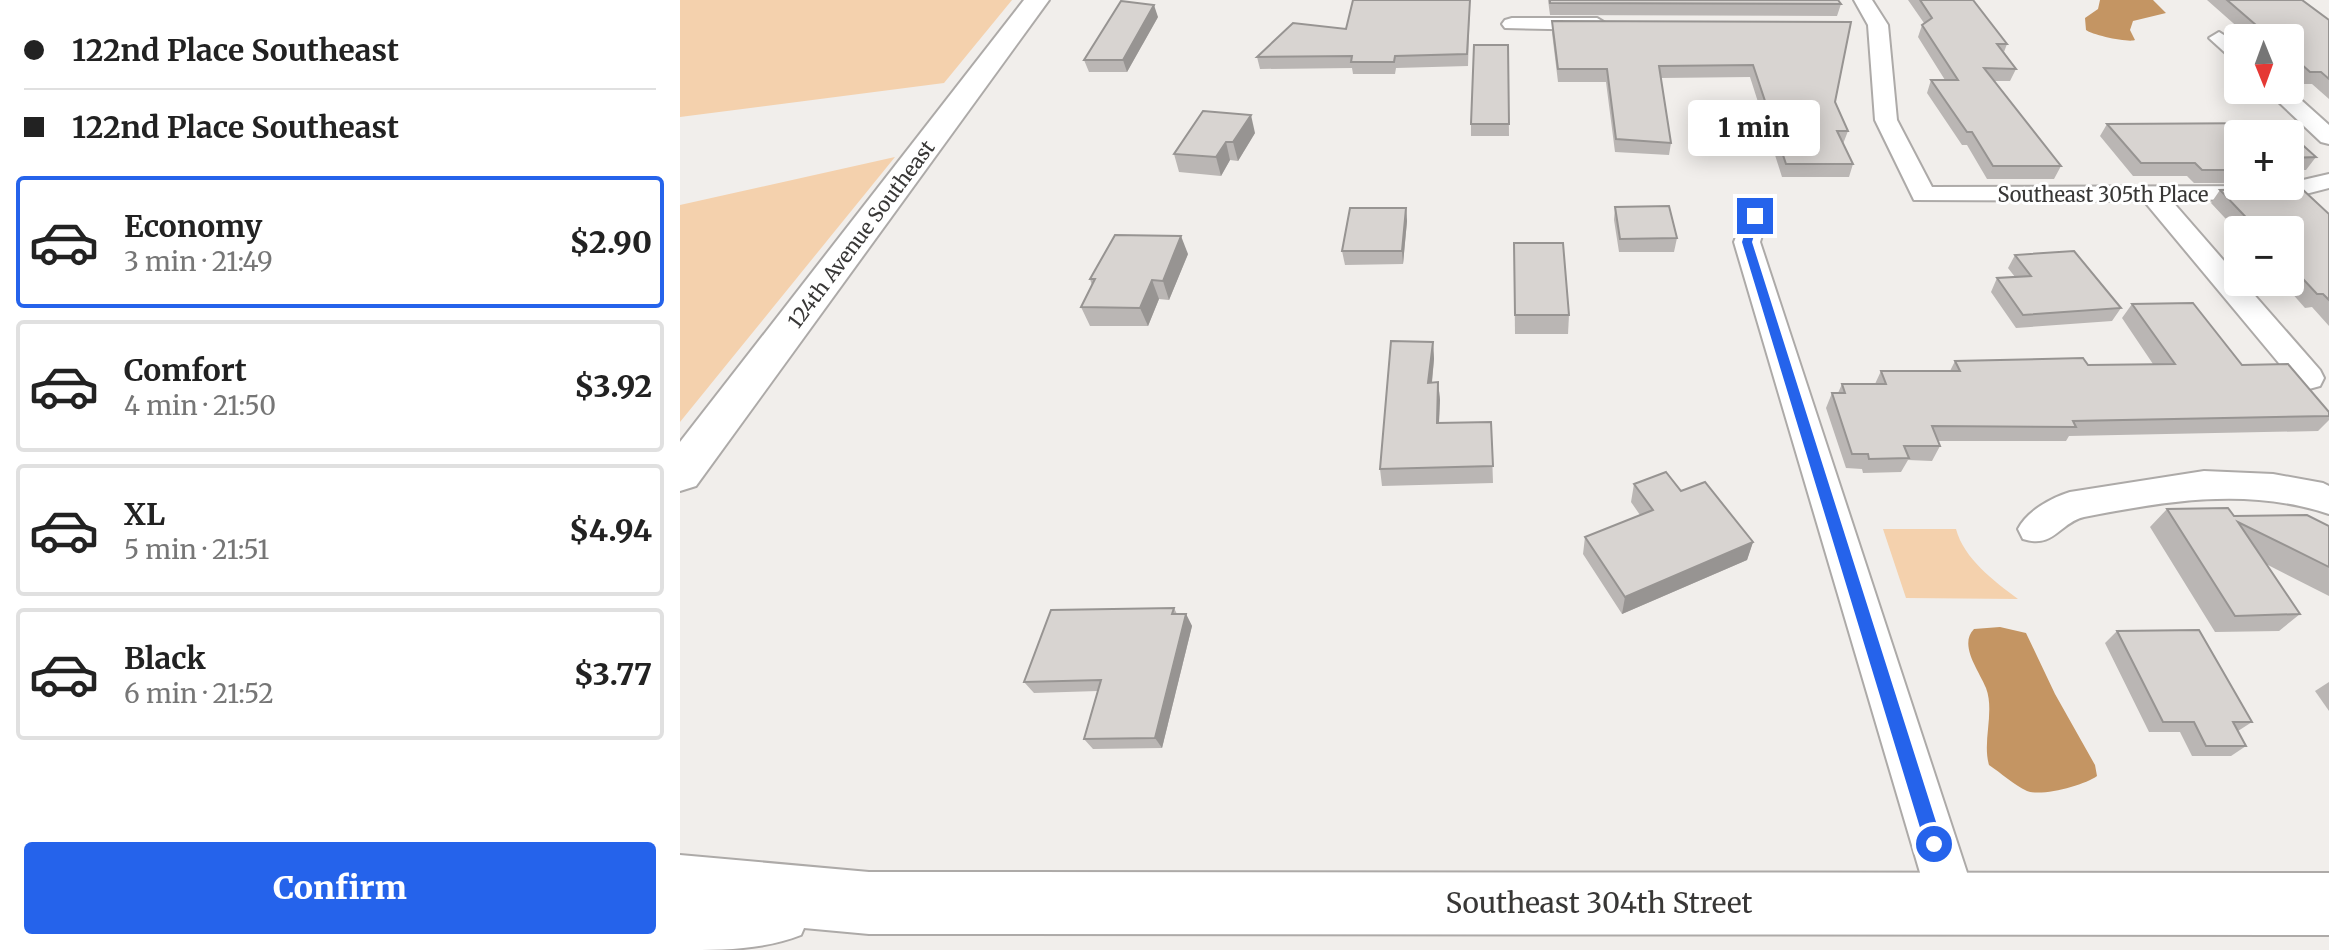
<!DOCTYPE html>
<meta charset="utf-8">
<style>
body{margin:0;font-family:Merriweather,serif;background:#f2f2f2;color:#222;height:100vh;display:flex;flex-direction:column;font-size:30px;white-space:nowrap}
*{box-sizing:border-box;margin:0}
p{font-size:26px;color:#767676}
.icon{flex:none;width:44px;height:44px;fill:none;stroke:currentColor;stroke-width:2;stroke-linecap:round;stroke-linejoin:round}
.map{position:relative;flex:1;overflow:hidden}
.details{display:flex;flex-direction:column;background:#fff;width:680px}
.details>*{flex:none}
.hud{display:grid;align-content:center;height:176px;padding:0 24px;background:#fff}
.needle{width:52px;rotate:179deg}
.fabs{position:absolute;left:1544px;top:24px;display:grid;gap:16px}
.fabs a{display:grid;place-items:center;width:80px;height:80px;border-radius:8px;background:#fff;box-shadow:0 4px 20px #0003;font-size:40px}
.end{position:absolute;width:36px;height:36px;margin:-18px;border:10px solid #2563eb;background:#fff;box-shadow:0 0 0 4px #fff}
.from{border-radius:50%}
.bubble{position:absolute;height:56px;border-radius:8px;background:#fff;box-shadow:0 4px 20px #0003;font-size:26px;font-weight:800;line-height:56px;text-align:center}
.hud b{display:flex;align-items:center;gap:28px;height:76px;font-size:30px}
.hud b+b{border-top:2px solid #e0e0e0}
.hud i{width:20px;height:20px;background:#222}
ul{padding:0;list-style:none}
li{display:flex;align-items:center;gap:24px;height:132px;margin:0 16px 12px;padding:0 8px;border:4px solid #e0e0e0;border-radius:8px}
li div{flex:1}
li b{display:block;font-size:30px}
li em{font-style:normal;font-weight:800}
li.on{border-color:#2563eb}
li>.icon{width:72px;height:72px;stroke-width:1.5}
.cta{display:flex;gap:16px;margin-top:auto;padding:16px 24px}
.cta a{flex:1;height:92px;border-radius:8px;background:#2563eb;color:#fff;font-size:32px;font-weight:800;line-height:92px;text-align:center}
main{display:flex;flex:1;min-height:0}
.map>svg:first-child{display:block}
.green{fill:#f4d1ad}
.water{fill:#c49563}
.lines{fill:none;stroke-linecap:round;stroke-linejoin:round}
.street-casing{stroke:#adaaa8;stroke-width:4}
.secondary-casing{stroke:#adaaa8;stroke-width:4}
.street{fill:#fff;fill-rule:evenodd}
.secondary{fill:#fff;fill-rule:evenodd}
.wall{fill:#bab6b4}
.shaded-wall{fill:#979492}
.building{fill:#d8d4d1;stroke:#979492;stroke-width:2}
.route{fill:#2563eb}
.labels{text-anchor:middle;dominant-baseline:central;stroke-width:6;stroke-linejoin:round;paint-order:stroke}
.far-street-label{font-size:20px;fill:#383736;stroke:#fff}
.near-street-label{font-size:28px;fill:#383736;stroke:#fff}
</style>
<main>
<section class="details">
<div class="hud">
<b><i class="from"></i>122nd Place Southeast</b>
<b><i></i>122nd Place Southeast</b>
</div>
<ul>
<li class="on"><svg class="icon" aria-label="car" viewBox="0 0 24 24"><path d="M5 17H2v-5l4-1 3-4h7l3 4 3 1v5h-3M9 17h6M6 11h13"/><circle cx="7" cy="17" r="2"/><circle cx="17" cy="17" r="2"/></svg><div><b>Economy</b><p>3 min · 21:49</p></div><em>$2.90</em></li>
<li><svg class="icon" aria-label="car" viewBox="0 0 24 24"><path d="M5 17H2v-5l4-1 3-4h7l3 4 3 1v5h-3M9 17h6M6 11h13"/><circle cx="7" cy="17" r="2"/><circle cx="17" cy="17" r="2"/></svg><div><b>Comfort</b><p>4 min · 21:50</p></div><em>$3.92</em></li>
<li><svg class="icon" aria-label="car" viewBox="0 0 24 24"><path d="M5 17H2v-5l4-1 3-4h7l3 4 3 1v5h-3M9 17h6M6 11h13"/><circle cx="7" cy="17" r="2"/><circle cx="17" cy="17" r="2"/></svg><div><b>XL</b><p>5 min · 21:51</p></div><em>$4.94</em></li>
<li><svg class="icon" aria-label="car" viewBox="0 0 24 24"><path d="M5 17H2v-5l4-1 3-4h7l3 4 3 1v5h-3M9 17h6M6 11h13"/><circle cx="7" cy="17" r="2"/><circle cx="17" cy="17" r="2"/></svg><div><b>Black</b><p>6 min · 21:52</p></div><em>$3.77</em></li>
</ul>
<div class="cta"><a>Confirm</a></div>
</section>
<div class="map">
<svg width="1649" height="950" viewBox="0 0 1649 950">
<rect width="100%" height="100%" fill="#f1eeeb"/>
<g class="green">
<polygon points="0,0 332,0 264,83 0,117"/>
<polygon points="215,157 0,422 0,205"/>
<path d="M 1203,529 L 1276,529 C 1284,559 1314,581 1338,599 L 1226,598 Z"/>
</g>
<g class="water">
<path d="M 1420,0 L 1473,0 L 1486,13 L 1453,21 L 1450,30 L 1455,40 C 1449,43 1412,35 1406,30 L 1405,18 L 1418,9 Z"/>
<path d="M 1320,627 L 1346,633 L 1375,694 L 1415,765 L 1417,776 C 1405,785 1362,797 1347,791 C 1334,785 1321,773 1309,765 C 1302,741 1315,712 1306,688 C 1300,672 1278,645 1294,629 Z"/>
</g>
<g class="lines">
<defs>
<g id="street">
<polygon points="1174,0 1192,0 1208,25 1217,120 1252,187 1610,186 1610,183 1649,174 1649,188 1606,199 1491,200 1558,277 1558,282 1563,282 1640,370 1644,378 1640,386 1629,389 1618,386 1464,201 1234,200 1195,120 1188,25"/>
<polygon points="832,18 917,18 927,24 917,30 825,28 822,24 825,20"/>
<polygon points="1539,32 1558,44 1558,60 1551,58 1529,38"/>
<polygon points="1586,90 1610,90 1649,125 1649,144 1641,142"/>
<polygon points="1075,208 1084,211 1088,216 1080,242 1297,903 1290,920 1273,927 1256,920 1249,903 1054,242 1066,211"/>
<path d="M 1524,471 L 1593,474 L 1643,483 L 1649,486 L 1649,514 C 1568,487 1486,501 1404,517 C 1379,523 1374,549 1343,539 L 1338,529 C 1347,511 1371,498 1390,492 Z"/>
</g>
<g id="secondary">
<polygon points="344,0 369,0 16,486 0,491 0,442"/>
<path d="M 0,855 L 189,872 L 1649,873 L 1649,935 L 189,934 L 124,928 L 121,935 C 83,950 41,950 0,950 Z"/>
</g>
</defs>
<use href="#street" class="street-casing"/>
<use href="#secondary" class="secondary-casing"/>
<use href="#street" class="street"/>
<use href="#secondary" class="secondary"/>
</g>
<g class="wall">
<polygon points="673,0 790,0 788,66 716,68 715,74 673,74 672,68 580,69 577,57 666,29"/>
<polygon points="868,0 1158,0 1161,4 1157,16 870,15"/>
<polygon points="1228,0 1293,0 1327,44 1324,52 1336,69 1330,81 1314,81 1381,166 1374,179 1307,179 1287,145 1282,145 1247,93 1251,80 1265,80 1238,37 1242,25 1244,23"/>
<polygon points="1527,0 1622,0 1649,20 1649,99 1632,84 1622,84 1610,74 1610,38 1570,38"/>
<polygon points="478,17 447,72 409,72 404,60"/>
<polygon points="872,21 1171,22 1155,102 1168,131 1163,144 1173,164 1169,177 1102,177 1070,77 981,78 991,143 989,155 935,152 926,82 878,82 872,33"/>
<polygon points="828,45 829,136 791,136 791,124"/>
<polygon points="1598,123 1636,157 1626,170 1610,170 1610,134 1558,134 1558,183 1514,183 1507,176 1453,176 1420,136 1427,124"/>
<polygon points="575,133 558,161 550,160 541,176 499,172 494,154"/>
<polygon points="1540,190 1649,214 1649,326 1632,307 1625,308 1602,282 1610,282 1610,230 1558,230 1558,232 1531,203"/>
<polygon points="935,207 997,238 994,252 939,252 934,220"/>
<polygon points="726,208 727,221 723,264 665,265 662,251"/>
<polygon points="834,243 889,315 888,334 835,334"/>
<polygon points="508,254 489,300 479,299 468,326 410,326 401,307 412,285 410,279"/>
<polygon points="1335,255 1441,308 1432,321 1336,328 1311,292 1317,278 1335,277 1328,268"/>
<polygon points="1452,304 1562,365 1649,412 1649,420 1638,431 1389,436 1386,441 1258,441 1260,446 1252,461 1228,460 1221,472 1183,473 1182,469 1166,468 1146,408 1152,393 1158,393 1162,384 1195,384 1201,371 1270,371 1275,361 1408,365 1473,364 1442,318"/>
<polygon points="753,342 754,359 752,383 758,382 760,400 759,423 811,422 813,483 702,486 700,469"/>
<polygon points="954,484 1001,491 1073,542 1067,560 942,614 903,554 905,537 960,515 951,502"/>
<polygon points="1487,509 1649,526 1649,596 1586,564 1620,614 1599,631 1535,632 1470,527"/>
<polygon points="494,608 497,614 506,614 512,626 482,748 413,749 404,739 418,691 354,693 344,682"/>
<polygon points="1437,631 1572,722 1558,731 1566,746 1551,756 1512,756 1500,732 1469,732 1425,643"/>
<polygon points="1649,682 1649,711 1635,691"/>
</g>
<g class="shaded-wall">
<polygon points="474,5 478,17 447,72 443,60"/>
<polygon points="571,115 575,133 558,161 553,142"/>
<polygon points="546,142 550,160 541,176 536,157"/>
<polygon points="726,208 727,221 723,264 722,251"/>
<polygon points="501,236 508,254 489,300 483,281"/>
<polygon points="472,280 479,299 468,326 460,308"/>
<polygon points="753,342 754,359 750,400 748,383"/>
<polygon points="758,382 760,400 758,440 757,423"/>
<polygon points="1073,542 1067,560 942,614 945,597"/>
<polygon points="506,614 512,626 482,748 475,738"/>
</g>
<g class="building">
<polygon points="673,0 790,0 787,54 715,56 714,62 671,62 672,56 577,57 613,23 666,29"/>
<polygon points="870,0 1158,0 1161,4 870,3"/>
<polygon points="1240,0 1293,0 1327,44 1317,44 1336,69 1304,68 1381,166 1313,166 1292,132 1287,132 1251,80 1278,80 1242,25 1252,18"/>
<polygon points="1547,0 1622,0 1649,20 1649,79 1641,72 1630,72 1610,54 1610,38 1591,38"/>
<polygon points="441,1 474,5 443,60 404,60"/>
<polygon points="872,21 1171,22 1155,102 1168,131 1157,131 1173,164 1106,164 1073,65 979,66 991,143 936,139 927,69 878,69"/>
<polygon points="794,45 828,45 829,124 791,124"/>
<polygon points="523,111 571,115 553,142 546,142 536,157 494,154"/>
<polygon points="1598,123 1636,157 1610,158 1610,134 1558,134 1558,170 1522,170 1515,163 1461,163 1427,124"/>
<polygon points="1621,188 1649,214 1649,300 1643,294 1637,294 1610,265 1610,230 1578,230 1540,190"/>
<polygon points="989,206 997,238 940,239 935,207"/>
<polygon points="670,208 726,208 722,251 662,251"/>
<polygon points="435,235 501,236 483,281 472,280 460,308 401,307 415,279 410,279"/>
<polygon points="834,243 883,243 889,315 835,315"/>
<polygon points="1394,251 1441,308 1343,315 1317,278 1351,276 1335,255"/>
<polygon points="1513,303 1562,365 1608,364 1649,412 1649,416 1393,421 1396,427 1252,426 1260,446 1224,446 1229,458 1189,459 1188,454 1172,454 1152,393 1165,393 1162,384 1206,384 1201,371 1280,371 1275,361 1403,358 1408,365 1495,364 1452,304"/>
<polygon points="711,341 753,342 748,383 758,382 757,423 811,422 813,466 700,469"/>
<polygon points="986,472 1001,491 1025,482 1073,542 945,597 905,537 973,510 954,484"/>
<polygon points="1548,508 1554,516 1627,515 1649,526 1649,567 1558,522 1620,614 1555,616 1487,509"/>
<polygon points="494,608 492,614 506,614 475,738 404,739 421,680 344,682 371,610"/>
<polygon points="1519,630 1572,722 1553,722 1566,746 1526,746 1514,722 1483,722 1437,631"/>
</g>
<polygon class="route" points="1075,213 1080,216 1072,242 1263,844 1260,850 1254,852 1248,850 1245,844 1062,242 1070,216"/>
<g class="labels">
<g class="far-street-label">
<text x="1423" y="194">Southeast 305th Place</text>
<text transform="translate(181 234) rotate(-53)">124th Avenue Southeast</text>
</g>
<g class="near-street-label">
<text x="919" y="903">Southeast 304th Street</text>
</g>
</g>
</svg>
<div class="fabs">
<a><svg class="needle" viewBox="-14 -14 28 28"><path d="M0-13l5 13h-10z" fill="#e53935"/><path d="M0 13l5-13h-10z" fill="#767676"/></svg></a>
<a>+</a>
<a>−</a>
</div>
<i class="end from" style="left:1254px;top:844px"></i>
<i class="end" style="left:1075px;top:216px"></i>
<div class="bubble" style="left:1008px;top:100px;width:132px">1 min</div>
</div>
</main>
